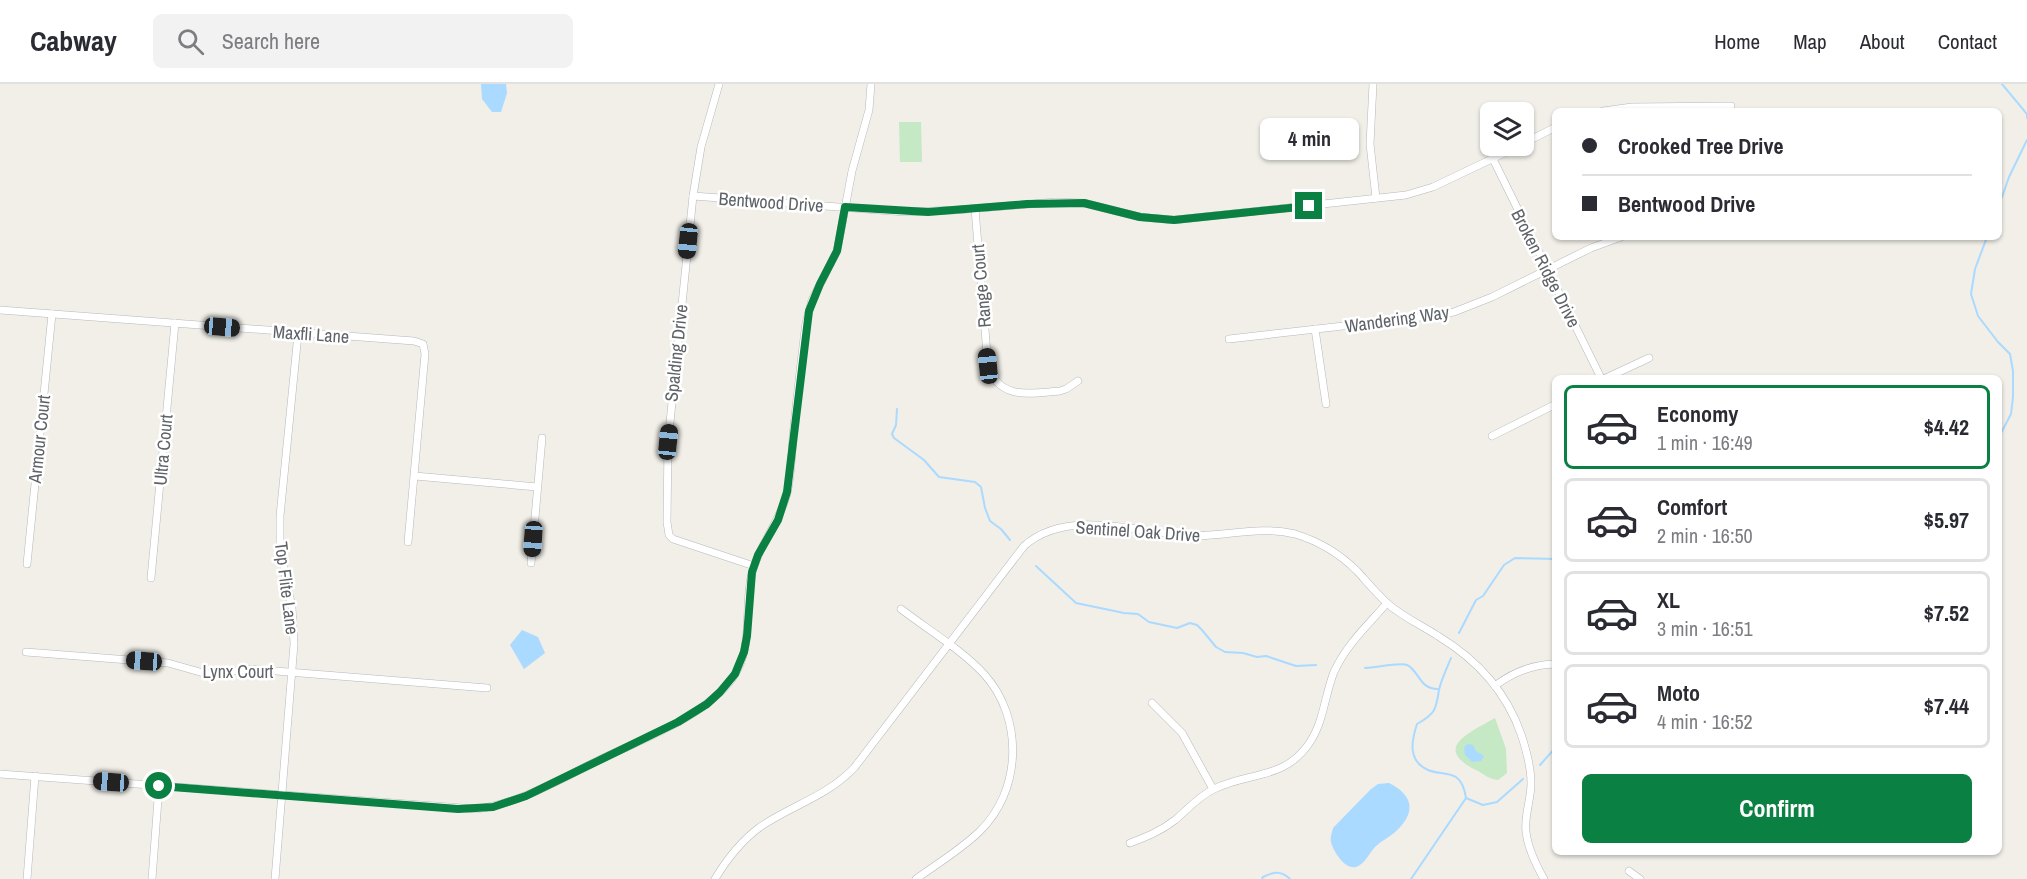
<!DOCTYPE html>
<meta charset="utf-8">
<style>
body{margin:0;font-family:"Archivo Narrow",sans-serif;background:#f2f2f3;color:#2b2b33;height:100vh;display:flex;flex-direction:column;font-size:22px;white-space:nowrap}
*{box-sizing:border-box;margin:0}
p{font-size:20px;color:#7c7c81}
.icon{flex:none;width:33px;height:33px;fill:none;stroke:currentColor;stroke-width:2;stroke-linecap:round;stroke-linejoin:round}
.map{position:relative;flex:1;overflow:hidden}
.sheet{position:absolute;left:1552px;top:291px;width:450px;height:480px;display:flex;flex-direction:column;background:#fff;border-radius:9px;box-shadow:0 2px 4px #0004}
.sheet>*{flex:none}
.top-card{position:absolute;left:1552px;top:24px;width:450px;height:132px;border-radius:9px;box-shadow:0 2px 4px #0004;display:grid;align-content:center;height:132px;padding:0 30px;background:#fff}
.fabs{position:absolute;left:1480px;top:18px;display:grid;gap:12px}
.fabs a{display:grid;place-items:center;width:54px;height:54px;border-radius:9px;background:#fff;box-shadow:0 2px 4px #0004;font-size:30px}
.end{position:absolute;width:27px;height:27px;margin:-14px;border:8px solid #0b8043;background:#fff;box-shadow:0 0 0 3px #fff}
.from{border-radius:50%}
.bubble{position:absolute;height:42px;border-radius:9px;background:#fff;box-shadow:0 2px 4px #0004;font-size:20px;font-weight:800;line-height:42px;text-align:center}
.car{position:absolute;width:18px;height:36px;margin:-18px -9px;border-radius:8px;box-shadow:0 0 4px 2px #0007;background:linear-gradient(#222 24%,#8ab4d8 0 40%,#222 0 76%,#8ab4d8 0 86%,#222 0)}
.top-card b{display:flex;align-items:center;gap:21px;height:57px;font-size:22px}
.top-card b+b{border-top:2px solid #e1e1e2}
.top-card i{width:15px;height:15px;background:#2b2b33}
ul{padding:10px 0 0;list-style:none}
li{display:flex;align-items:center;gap:18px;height:84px;margin:0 12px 9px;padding:0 18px;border:3px solid #e1e1e2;border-radius:9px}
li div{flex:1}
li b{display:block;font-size:22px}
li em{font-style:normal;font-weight:800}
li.on{border-color:#0b8043}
li>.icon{width:54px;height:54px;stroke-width:1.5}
.action{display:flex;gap:12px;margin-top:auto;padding:12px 30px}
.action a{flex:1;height:69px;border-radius:9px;background:#0b8043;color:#fff;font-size:24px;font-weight:800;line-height:69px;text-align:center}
header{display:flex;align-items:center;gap:36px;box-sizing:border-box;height:84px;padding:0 30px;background:#fff;border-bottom:2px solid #e1e1e2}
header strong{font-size:28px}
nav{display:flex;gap:33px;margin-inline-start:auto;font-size:21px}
.search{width:420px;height:54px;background:#f2f2f3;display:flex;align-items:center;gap:15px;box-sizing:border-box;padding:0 21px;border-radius:9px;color:#7c7c81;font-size:22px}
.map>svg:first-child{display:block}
.green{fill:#c5e8c5}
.water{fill:#aadaff}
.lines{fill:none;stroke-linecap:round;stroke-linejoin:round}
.stream{stroke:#aadaff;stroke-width:2}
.minor-casing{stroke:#b5b8bc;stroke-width:8}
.minor{stroke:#fff;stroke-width:7}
.route{stroke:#0b8043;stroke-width:8}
.labels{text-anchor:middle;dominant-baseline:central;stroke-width:5;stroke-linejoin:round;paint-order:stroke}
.street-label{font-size:18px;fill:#5f6368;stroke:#fff}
</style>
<header>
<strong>Cabway</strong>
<div class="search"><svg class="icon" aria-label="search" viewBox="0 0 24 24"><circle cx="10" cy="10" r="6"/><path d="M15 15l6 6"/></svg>Search here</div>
<nav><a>Home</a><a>Map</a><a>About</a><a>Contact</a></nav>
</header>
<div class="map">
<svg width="2027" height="795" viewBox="0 0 2027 795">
<rect width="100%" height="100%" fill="#f1efe8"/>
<g class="green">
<polygon points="921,38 922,78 900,78 899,38"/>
<path d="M 1495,634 L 1506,665 L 1507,689 L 1498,696 C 1486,694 1486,691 1476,686 C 1431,664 1471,648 1495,634 Z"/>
</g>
<g class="water">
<polygon points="481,0 506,0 507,9 501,28 492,28 482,15"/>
<polygon points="522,546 538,553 545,569 524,585 510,561"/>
<polygon points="1467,660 1473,661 1476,667 1484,672 1481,677 1472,678 1465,671 1464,664"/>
<path d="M 1389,699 C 1415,712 1416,730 1394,749 C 1388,754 1381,757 1375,763 C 1369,769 1365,780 1356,783 C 1345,786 1333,767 1331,758 C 1330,753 1332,749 1333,744 L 1370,706 L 1378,700 Z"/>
</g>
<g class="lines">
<g class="stream">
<polyline points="2002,0 2027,30 2027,34"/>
<polyline points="2000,119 2009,93 2027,56"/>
<polyline points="1987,153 1975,185 1971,210 1978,232 1998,258 2010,270 2013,287 2013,313 2011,330 2000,351"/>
<polyline points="897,325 896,341 892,350 894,354 924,376 939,393 975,398 981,403 985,424 990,437 1001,445 1010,456"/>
<polyline points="1036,482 1076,519 1124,529 1138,530 1149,538 1177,544 1190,539 1197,541 1202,546 1216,563 1225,568 1243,569 1257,573 1266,572 1296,582 1316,581"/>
<polyline points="1459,549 1476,516 1483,512 1504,481 1515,474 1556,475"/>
<path d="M 1365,584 C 1375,584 1400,578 1407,581 C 1419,586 1419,606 1439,605"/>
<polyline points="1540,681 1556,663"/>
<polyline points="1466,714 1483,721 1497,718 1523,695"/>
<path d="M 1262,795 L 1263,793 C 1273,788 1281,786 1290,795"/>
<path d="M 1411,795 L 1466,714 C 1465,707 1463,698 1456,693 C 1447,688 1437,690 1428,686 C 1408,677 1411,658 1417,640 C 1435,630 1436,626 1439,606 C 1441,596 1447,584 1451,574"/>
</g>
<defs>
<g id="minor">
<polyline points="719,0 701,63 693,112 668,358 667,438 669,451 673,455 754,482"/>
<polyline points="1373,0 1370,60 1376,114"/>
<polyline points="1603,27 1632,23 1731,22"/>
<polyline points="1524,59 1556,43"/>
<polyline points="1493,75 1601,294"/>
<polyline points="693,112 905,128 957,126 1056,118 1084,119 1140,133 1174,136 1406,111 1433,103 1519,62"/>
<path d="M 975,125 L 988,282 C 1000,317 1031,309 1060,307 L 1066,305 L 1078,297"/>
<polyline points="0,226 414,257 423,260 425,270 408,458"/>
<polyline points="1315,245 1326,320"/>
<polyline points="1229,255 1414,234 1454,228 1492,213 1591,164 1621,153"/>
<polyline points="1606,294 1649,274"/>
<polyline points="1492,352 1556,320"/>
<polyline points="415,392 537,403"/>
<polyline points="531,479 542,354"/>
<polyline points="27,480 52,230"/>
<polyline points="151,494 175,239"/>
<path d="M 901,525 C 927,545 962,566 984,590 C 1024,634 1022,707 979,748 C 960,766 937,780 916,795"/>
<polyline points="26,568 168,579 207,590 252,585 487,604"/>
<path d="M 1496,601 C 1514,588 1533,580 1556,580"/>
<polyline points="1152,619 1182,649 1213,705"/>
<path d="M 0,690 L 476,725 C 519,720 558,696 597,677 C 642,655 701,635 732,595 C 755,563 743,524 752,489 C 759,461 779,439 787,410 C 791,392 792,371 793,352 C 797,314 801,276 806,239 L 812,216 L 837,167 L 852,87 L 869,26 L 871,0"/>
<path d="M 1130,759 C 1146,753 1161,747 1175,736 C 1188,725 1199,712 1214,705 C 1248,688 1283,696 1308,661 C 1324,639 1324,613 1334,588 C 1346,561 1368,541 1387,519"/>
<polyline points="1629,787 1640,795"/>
<polyline points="27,795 35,692"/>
<polyline points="152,795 159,702"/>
<polyline points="275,795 294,560 292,524 280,463 280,432 298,250"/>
<path d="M 715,795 C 727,775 741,757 760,743 C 792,721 826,713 854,684 L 1024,462 C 1064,426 1130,445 1177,451 C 1217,456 1255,440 1295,450 C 1318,457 1340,470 1357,487 C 1367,498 1377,510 1388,520 C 1403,533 1421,541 1438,552 C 1476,575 1506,607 1521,650 C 1526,665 1531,683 1531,699 C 1531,716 1524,732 1526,748 C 1528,765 1536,781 1544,795"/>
</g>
</defs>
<use href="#minor" class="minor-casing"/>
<use href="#minor" class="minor"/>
</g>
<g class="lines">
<polyline class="route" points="159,702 458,725 493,723 526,712 678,638 707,620 720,608 735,590 744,568 747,552 752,488 758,471 778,436 787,408 809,227 820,200 837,167 845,123 928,128 1027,120 1084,119 1140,133 1174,136 1309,122"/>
</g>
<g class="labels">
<g class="street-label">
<text transform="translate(771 118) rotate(4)">Bentwood Drive</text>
<text transform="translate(1546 184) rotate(63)">Broken Ridge Drive</text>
<text transform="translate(981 202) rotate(-95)">Range Court</text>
<text transform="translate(1397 235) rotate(-8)">Wandering Way</text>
<text transform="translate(311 250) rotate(4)">Maxfli Lane</text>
<text transform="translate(676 269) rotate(-84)">Spalding Drive</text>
<text transform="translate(39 355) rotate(-84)">Armour Court</text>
<text transform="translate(163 366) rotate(-85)">Ultra Court</text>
<text transform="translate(1138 447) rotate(4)">Sentinel Oak Drive</text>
<text transform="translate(287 504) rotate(83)">Top Flite Lane</text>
<text x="238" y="587">Lynx Court</text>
</g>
</g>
</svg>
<div class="fabs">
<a><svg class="icon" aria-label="layers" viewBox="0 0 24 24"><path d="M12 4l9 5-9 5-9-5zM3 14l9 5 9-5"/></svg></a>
</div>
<i class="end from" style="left:159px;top:702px"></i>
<i class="end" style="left:1309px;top:122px"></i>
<div class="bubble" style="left:1260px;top:34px;width:99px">4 min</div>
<i class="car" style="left:688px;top:157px;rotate:186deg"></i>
<i class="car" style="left:222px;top:243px;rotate:95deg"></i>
<i class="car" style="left:988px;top:282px;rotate:354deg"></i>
<i class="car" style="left:668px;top:358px;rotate:6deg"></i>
<i class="car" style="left:533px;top:455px;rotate:184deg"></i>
<i class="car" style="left:144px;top:577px;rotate:274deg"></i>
<i class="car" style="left:111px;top:698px;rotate:274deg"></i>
<div class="top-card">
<b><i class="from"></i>Crooked Tree Drive</b>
<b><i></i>Bentwood Drive</b>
</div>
<section class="sheet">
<ul>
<li class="on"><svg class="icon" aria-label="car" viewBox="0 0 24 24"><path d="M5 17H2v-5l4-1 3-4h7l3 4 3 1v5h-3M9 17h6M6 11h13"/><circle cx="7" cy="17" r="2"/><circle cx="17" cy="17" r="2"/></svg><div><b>Economy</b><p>1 min · 16:49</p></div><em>$4.42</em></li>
<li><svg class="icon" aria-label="car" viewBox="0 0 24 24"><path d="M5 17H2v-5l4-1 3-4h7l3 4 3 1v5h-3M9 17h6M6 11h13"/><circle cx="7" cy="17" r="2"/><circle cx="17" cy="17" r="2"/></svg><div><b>Comfort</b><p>2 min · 16:50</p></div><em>$5.97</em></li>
<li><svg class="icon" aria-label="car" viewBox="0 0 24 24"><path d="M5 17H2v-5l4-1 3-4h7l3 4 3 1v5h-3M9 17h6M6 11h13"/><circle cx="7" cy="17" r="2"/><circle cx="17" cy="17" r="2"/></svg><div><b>XL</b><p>3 min · 16:51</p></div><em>$7.52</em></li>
<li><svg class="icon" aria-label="car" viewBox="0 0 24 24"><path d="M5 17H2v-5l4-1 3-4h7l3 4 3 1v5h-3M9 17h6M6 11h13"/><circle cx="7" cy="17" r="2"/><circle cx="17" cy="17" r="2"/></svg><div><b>Moto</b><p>4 min · 16:52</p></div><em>$7.44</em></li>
</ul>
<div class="action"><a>Confirm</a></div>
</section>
</div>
